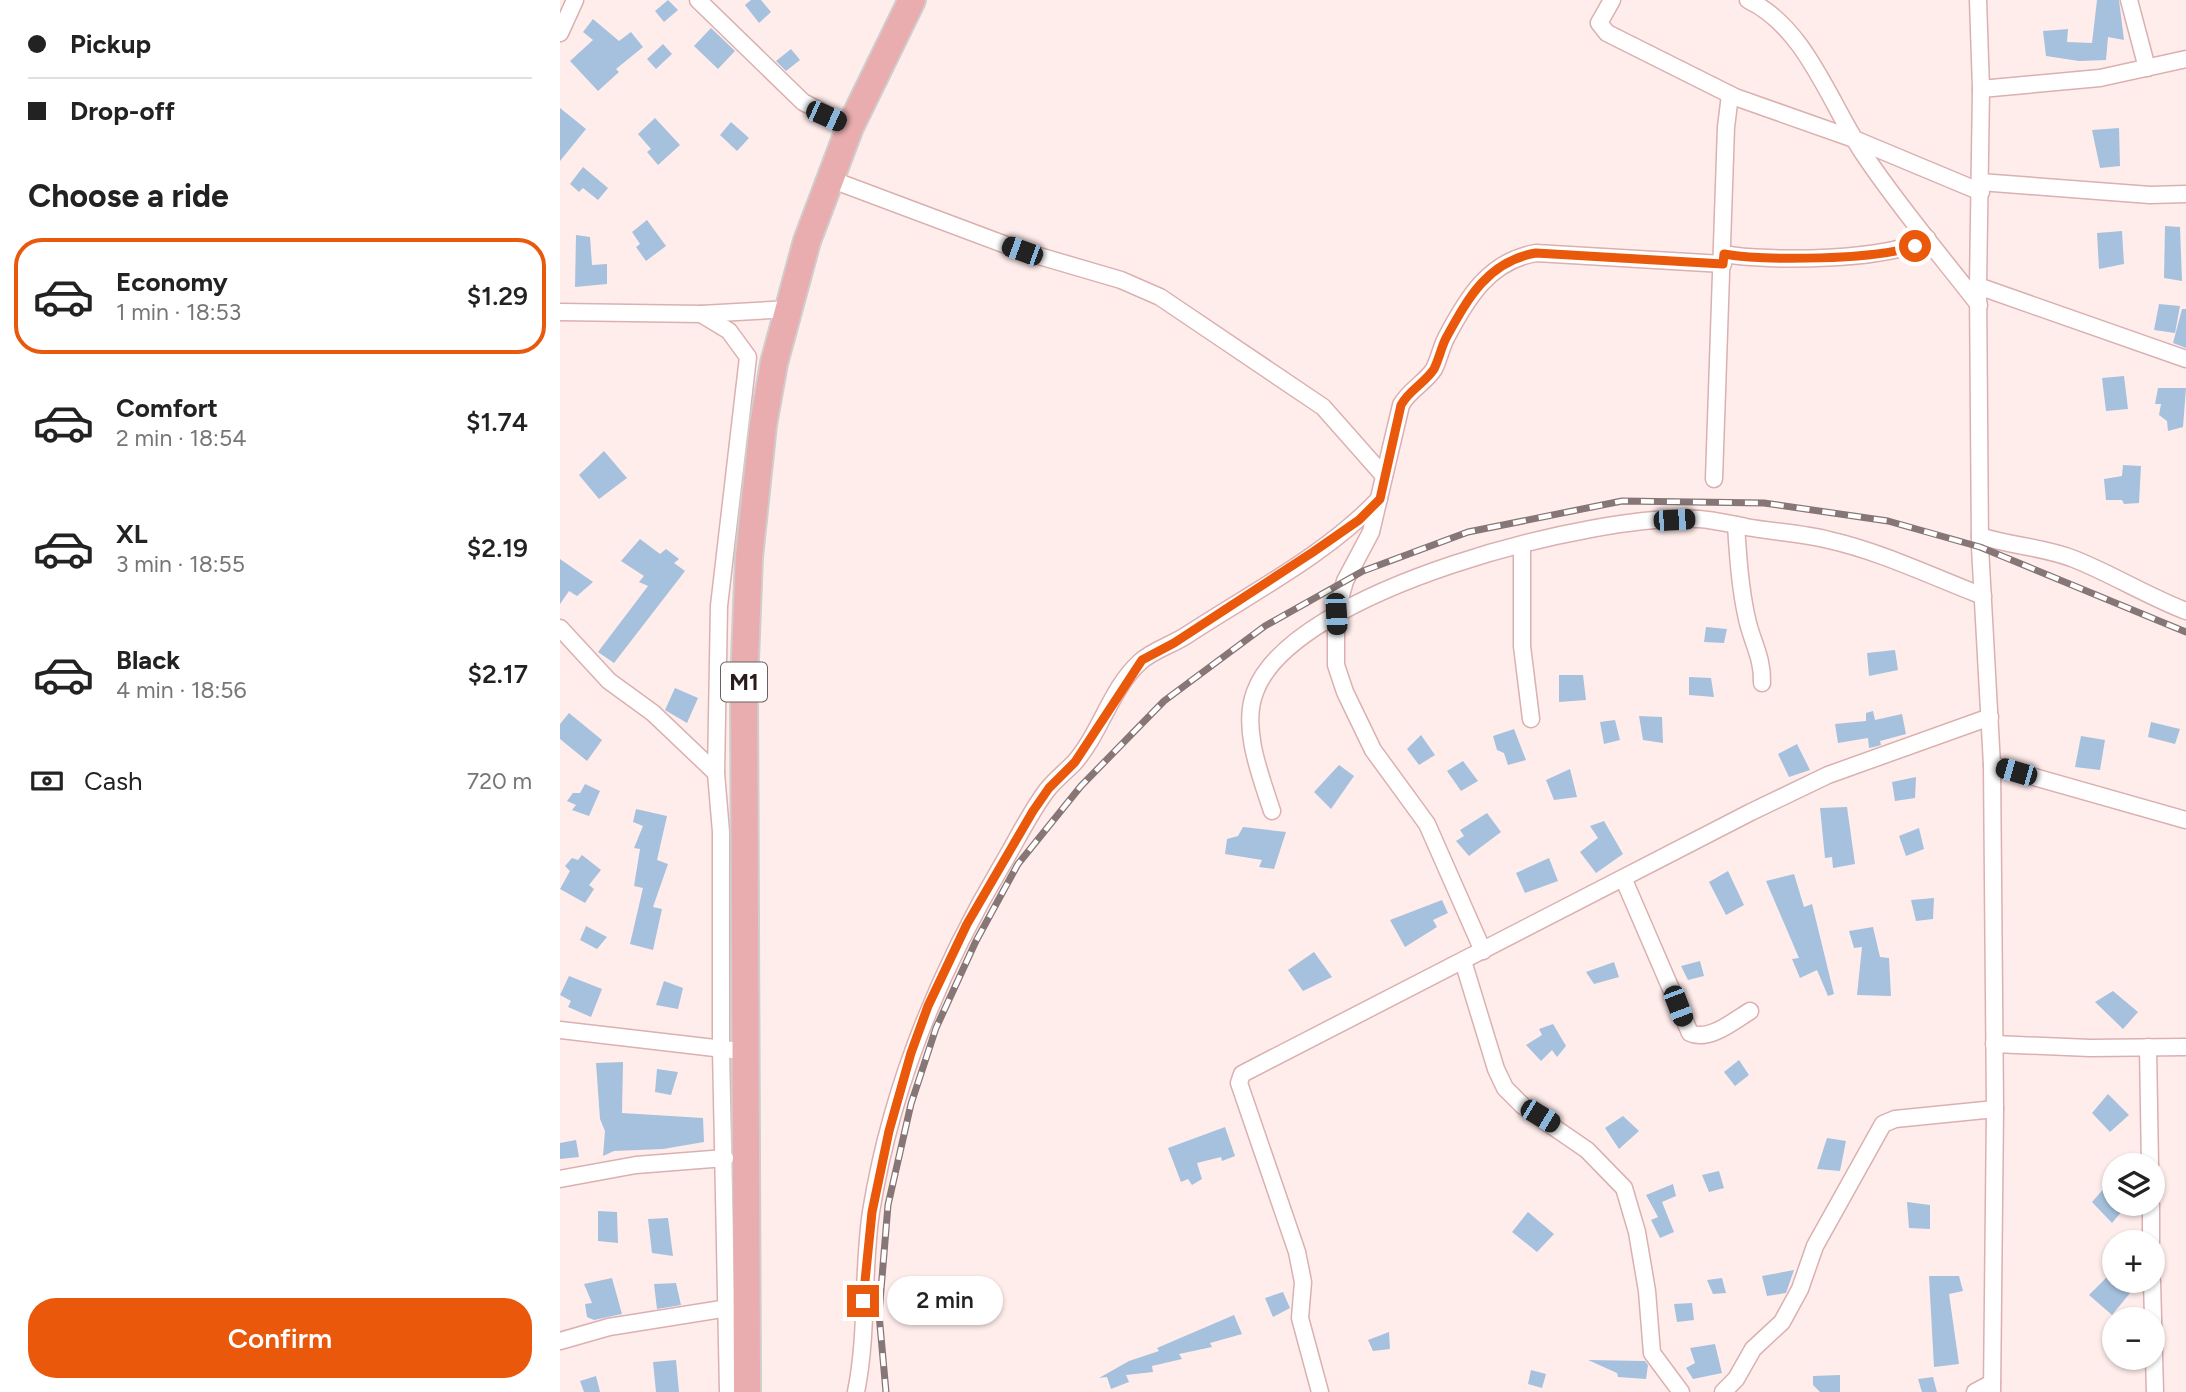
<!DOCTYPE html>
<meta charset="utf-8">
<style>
body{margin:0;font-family:Figtree,sans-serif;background:#f2f2f2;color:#222;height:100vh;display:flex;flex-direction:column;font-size:26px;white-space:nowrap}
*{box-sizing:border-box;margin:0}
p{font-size:23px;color:#767676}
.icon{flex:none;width:38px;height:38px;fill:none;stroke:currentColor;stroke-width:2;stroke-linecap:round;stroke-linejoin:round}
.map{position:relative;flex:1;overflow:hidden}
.side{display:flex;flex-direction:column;background:#fff;width:560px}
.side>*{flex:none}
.banner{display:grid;align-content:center;height:154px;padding:0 28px;background:#fff}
.tools{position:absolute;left:1542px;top:1153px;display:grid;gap:14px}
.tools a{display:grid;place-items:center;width:63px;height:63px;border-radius:50%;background:#fff;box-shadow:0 2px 5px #0004;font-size:35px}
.end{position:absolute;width:32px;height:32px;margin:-16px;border:9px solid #ea580c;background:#fff;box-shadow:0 0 0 4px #fff}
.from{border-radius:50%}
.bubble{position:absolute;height:49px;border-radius:24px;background:#fff;box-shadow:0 2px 5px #0004;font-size:23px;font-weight:600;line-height:49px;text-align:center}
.car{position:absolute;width:21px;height:42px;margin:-21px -10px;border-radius:9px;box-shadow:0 0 5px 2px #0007;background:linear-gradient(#222 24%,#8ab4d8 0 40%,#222 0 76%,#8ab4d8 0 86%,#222 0)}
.banner b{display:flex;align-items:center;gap:24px;height:66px;font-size:26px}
.banner b+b{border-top:2px solid #e0e0e0}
.banner i{width:18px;height:18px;background:#222}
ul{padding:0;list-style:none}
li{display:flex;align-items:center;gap:21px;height:116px;margin:0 14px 10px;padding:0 14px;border:4px solid transparent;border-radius:28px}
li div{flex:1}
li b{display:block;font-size:26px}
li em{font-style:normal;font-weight:600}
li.on{border-color:#ea580c}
li>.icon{width:63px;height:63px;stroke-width:1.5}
h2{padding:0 28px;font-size:32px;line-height:84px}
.pay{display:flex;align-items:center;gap:18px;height:77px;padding:0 28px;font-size:26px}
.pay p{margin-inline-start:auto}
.action{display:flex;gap:14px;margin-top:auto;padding:14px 28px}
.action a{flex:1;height:80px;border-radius:28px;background:#ea580c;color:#fff;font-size:28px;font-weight:600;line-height:80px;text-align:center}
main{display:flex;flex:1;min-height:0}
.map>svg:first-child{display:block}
.building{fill:#a6c1dd}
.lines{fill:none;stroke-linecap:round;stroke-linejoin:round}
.street-casing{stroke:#dbb0b1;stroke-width:19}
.primary-casing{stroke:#d0cdcd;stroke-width:30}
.street{stroke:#fff;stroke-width:16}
.primary{stroke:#e9acaf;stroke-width:26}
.rail-casing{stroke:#867676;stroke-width:7}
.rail{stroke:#fff;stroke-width:4.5;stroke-dasharray:13;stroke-linecap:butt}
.route{stroke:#ea580c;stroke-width:9}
.labels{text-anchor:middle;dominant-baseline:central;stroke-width:7;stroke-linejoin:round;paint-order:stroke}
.shield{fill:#fff;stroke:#6b6060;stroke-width:2}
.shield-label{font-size:23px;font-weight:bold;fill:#2b1c1c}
</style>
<main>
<section class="side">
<div class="banner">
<b><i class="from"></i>Pickup</b>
<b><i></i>Drop-off</b>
</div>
<h2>Choose a ride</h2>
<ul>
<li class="on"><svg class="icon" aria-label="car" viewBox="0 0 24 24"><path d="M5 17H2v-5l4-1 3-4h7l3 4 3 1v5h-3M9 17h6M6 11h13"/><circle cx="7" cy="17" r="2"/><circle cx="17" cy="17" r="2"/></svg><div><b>Economy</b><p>1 min · 18:53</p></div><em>$1.29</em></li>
<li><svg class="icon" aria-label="car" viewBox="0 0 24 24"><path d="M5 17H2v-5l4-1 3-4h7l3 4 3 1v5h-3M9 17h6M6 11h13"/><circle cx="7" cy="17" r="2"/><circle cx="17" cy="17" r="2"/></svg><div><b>Comfort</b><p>2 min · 18:54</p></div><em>$1.74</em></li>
<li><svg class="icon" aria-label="car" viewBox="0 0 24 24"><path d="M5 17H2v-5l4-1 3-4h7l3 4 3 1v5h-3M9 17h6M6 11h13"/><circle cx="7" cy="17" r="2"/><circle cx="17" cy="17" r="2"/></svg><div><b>XL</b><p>3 min · 18:55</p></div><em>$2.19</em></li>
<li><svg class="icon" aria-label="car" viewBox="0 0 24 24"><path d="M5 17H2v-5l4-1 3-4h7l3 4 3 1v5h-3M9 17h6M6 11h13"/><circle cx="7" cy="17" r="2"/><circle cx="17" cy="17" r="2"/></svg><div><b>Black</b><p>4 min · 18:56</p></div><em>$2.17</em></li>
</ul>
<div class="pay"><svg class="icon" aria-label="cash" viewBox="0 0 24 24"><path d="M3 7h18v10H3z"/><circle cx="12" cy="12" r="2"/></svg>Cash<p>720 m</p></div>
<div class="action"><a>Confirm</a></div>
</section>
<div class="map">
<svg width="1626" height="1392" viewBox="0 0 1626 1392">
<rect width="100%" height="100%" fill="#ffedec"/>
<g class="building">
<polygon points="108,0 118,10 104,22 95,11"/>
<polygon points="191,0 201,0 211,12 199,23 185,5"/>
<polygon points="1537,0 1559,0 1564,40 1548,37 1546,60 1519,61 1486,56 1483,31 1508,29 1507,42 1532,43"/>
<polygon points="33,19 59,41 71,32 83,47 56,69 59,72 38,91 10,61 33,40 23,32"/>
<polygon points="151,28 175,51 158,69 134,46"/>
<polygon points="103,44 112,54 96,69 87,59"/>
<polygon points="231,49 240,60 226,71 216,61"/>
<polygon points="0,108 26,129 0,161"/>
<polygon points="95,118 120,145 98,165 87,152 91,149 78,134"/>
<polygon points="171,122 189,138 177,151 160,135"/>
<polygon points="1559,128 1560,166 1540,168 1532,130"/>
<polygon points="23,167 48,188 38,200 23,188 19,192 10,184"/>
<polygon points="87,220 106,246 86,261 76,247 80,244 72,232"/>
<polygon points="1605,226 1620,227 1622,281 1604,278"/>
<polygon points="1562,231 1564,264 1539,269 1537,233"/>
<polygon points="16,235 30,237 32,265 47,264 47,284 15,287"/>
<polygon points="1599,304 1620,306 1615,333 1594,330"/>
<polygon points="1622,309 1626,309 1626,348 1613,343"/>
<polygon points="1564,376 1568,409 1546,411 1542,378"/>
<polygon points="1598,388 1626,388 1623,427 1608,431 1607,421 1599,415 1601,404 1595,404"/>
<polygon points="44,451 67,478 39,499 19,475"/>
<polygon points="1563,465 1581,466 1579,503 1564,504 1562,500 1546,500 1544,479 1562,476"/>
<polygon points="80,539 100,554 106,549 119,559 114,563 125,571 54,663 38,652 88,586 79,582 84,576 61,561"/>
<polygon points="0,559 33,582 17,596 9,591 0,604"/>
<polygon points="1146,627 1167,629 1164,643 1144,642"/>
<polygon points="1335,650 1338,670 1309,676 1307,653"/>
<polygon points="999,675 1023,675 1026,700 999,702"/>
<polygon points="1129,677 1151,678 1154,697 1129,695"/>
<polygon points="115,688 138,698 127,723 105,710"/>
<polygon points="1313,711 1315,720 1342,714 1346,734 1320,741 1321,745 1314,747 1309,748 1308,738 1278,743 1275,724 1306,721 1306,713"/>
<polygon points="9,713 42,740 27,761 0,739 0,724"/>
<polygon points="1079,716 1102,717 1103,743 1083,740"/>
<polygon points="1055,720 1060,740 1044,744 1040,722"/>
<polygon points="1591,722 1620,729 1615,744 1588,737"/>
<polygon points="954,729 966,760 948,765 944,753 937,750 933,736"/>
<polygon points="861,735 875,755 859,765 847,749"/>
<polygon points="1521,736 1545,740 1540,770 1515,767"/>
<polygon points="1237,744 1250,770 1229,777 1218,754"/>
<polygon points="903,761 918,781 901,791 887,771"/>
<polygon points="779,765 794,776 771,809 754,792"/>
<polygon points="1010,769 1017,797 994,800 986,780"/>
<polygon points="1356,777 1355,798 1335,801 1332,782"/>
<polygon points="25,784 40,791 29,816 12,810 16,805 7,801 13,793 20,793"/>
<polygon points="1287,807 1295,864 1273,868 1272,857 1265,858 1260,808"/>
<polygon points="76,809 107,816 97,860 108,864 93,907 102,909 93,950 70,944 83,888 74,886 80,849 74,848 83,826 73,822"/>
<polygon points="927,813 941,832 909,856 896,841 904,836 900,830"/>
<polygon points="1044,821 1063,854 1036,873 1020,852 1038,838 1030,826"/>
<polygon points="683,827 726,832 714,869 699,867 702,860 665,854 667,839 678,836"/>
<polygon points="1359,828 1364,849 1346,856 1339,836"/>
<polygon points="22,855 41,870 29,885 34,889 25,903 0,889 10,871 5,866 12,858 18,860"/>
<polygon points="989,858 998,881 965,893 956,873"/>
<polygon points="1168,871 1184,905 1166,915 1149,882"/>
<polygon points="1234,874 1244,907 1252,904 1274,994 1268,996 1257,970 1240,978 1232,959 1239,958 1206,881"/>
<polygon points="1374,898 1373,919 1356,921 1351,900"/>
<polygon points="882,900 888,913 873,920 877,927 845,947 830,920"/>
<polygon points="26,926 47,937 37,949 20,940"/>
<polygon points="1313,927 1320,957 1329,958 1331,996 1297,995 1302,947 1294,948 1289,931"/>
<polygon points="754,952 772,977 743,991 728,970"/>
<polygon points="1140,961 1144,976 1128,980 1121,966"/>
<polygon points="1054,962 1059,977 1034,984 1026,972"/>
<polygon points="9,976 42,989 31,1017 8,1007 11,1001 0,995"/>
<polygon points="104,981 123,988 118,1009 96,1005"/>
<polygon points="1553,991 1578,1012 1563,1029 1535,1002"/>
<polygon points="993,1024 1006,1046 997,1057 992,1050 981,1061 966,1045 982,1035 979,1029"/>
<polygon points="1179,1060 1189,1075 1175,1086 1164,1072"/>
<polygon points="63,1062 62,1113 143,1118 144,1142 103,1149 54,1151 43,1156 45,1131 40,1119 36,1063"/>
<polygon points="97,1069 118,1072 111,1095 95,1092"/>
<polygon points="1548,1094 1569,1115 1550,1132 1532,1113"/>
<polygon points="1063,1116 1079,1131 1059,1149 1045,1128"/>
<polygon points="665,1127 675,1156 662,1161 661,1157 637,1163 642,1179 632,1185 628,1179 621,1182 608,1148"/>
<polygon points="1267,1138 1286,1141 1280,1171 1257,1169"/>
<polygon points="16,1140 19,1157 0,1159 0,1143"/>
<polygon points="1159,1171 1164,1188 1149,1192 1142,1175"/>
<polygon points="1554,1177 1554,1204 1568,1204 1552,1223 1532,1202"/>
<polygon points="1113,1184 1116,1196 1102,1202 1114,1232 1100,1238 1091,1220 1098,1217 1086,1195"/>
<polygon points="1347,1202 1370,1205 1370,1229 1349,1228"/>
<polygon points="38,1211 57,1212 58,1243 38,1241"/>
<polygon points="968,1212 994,1234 977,1252 952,1232"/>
<polygon points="108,1218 113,1256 92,1253 88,1219"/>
<polygon points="1234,1270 1226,1293 1207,1296 1202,1276"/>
<polygon points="1550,1274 1570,1293 1552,1315 1529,1295"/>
<polygon points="1369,1276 1399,1276 1403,1291 1389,1294 1399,1364 1374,1367"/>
<polygon points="52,1278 62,1314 34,1320 27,1317 25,1304 32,1303 24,1284"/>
<polygon points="1162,1278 1166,1293 1153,1294 1147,1280"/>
<polygon points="116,1283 121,1305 97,1309 94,1284"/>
<polygon points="723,1292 730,1308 713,1317 705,1298"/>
<polygon points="1132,1303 1134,1320 1117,1322 1114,1304"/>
<polygon points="674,1315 682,1334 650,1343 652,1347 619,1354 622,1359 592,1366 593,1372 566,1375 569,1382 551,1389 547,1377 539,1378 569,1361 599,1351 597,1348"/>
<polygon points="829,1332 830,1349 813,1351 808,1340"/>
<polygon points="1155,1344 1162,1373 1133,1379 1126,1368 1135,1363 1130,1348"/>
<polygon points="116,1360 119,1392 96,1392 93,1362"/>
<polygon points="1028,1360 1085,1361 1088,1365 1086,1379 1058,1377 1057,1373"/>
<polygon points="971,1370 986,1374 982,1388 968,1384"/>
<polygon points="1280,1375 1280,1392 1260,1392 1253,1385 1253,1376"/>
<polygon points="36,1376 40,1392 24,1392 20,1381"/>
<polygon points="1373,1377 1377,1392 1362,1392 1358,1379"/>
</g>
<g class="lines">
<defs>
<g id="street">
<polyline points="138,0 243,102 290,127"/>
<polyline points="1052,0 1039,23 1047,33 1175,97 1294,139 1421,192"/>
<path d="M 1188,0 C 1247,28 1270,105 1305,156 C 1340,208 1381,256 1419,305"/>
<polyline points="1418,0 1421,89 1418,286 1420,547 1432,765 1435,1109 1432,1392"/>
<polyline points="1569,0 1587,68"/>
<polyline points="0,33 15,0"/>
<polyline points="1421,89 1540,78 1626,59"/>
<polyline points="270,179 462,251 561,280 600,297 763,407 824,476"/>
<polyline points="1420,182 1590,195 1626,194"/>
<path d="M 1164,254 C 1207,262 1332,261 1367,238"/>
<polyline points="1418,286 1626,359"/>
<polyline points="0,312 141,314 229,309"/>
<polyline points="141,314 169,331 188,357 159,606 156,773 161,832 161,1049 168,1392"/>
<polyline points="1154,479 1166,127 1170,95"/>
<path d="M 1176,525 C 1178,556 1180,588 1187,619 C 1192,642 1203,658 1202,683"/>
<path d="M 1420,536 C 1451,546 1484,547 1514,559 C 1552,574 1587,596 1626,611"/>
<polyline points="962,545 962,646 971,719"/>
<polyline points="0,628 49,681 93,713 156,773"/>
<polyline points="1432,765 1626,820"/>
<path d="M 712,811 C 701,777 681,728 695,692 C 732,589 1039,512 1139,519 C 1155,520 1170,524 1186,527 C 1213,532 1242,533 1269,540 C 1322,552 1373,577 1423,596"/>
<path d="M 1064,880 L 1130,1033 C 1149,1042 1175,1020 1190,1011"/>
<path d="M 923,951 L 867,824 L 813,750 L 785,692 L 776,665 L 776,614 L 785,581 L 811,532 L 841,405 C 849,390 865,383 874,369 C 879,359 881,348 886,338 C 907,298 929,261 976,253 L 1163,264"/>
<polyline points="903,961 936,1069 945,1088 963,1106 1027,1150 1064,1188 1077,1232 1087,1291 1092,1353 1121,1392"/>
<polyline points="0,1030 172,1050"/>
<polyline points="1434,1044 1530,1048 1626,1047"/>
<polyline points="1588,1047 1590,1166"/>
<polyline points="0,1179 76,1165 165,1158"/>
<polyline points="1591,1204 1591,1242"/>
<polyline points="1592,1281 1595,1392"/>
<polyline points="0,1341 49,1327 168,1308"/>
<path d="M 296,1392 C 308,1333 302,1272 311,1212 C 331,1088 378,973 442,865 C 457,840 469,814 487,790 C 495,780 505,772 514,763 C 540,734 551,688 580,662 C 593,650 612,645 627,635 C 691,593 766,555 819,499"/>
<polyline points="760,1392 740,1318 743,1282 737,1252 679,1083 682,1074 1191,812 1268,775 1430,717"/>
<polyline points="1163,1392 1176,1379 1193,1349 1222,1322 1240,1289 1255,1246 1323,1124 1335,1119 1435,1109"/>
<polyline points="1415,1392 1432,1383"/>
</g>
<polyline id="primary" points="187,1392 184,685 189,557 203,425 214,363 247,241 290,127 352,0"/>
</defs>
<use href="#street" class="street-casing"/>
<use href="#primary" class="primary-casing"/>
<use href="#street" class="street"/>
<use href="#primary" class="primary"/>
<defs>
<polyline id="rail" points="326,1392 319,1314 328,1205 351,1104 376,1028 416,941 458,864 521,786 604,701 705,626 803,571 908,532 1062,501 1204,503 1328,521 1420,547 1626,632"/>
</defs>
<use href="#rail" class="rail-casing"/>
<use href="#rail" class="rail"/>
</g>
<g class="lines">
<path class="route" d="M 303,1301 L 312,1212 L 329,1131 L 351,1053 L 368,1006 L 407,924 L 473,811 L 489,788 L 515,762 L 582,660 L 614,643 L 753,552 L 799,520 L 820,499 L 841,405 C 849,390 865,383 874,369 C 879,359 881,348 886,338 C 908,298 928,261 976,253 L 1163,264 L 1164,254 C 1205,261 1316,260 1355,246"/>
</g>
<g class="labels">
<rect class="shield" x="161" y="662.5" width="46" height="39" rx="5"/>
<g class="shield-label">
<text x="184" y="682">M1</text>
</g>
</g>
</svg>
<div class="tools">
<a><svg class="icon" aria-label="layers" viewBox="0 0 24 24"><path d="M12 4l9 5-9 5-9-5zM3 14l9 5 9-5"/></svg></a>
<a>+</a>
<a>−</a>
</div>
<i class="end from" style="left:1355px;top:246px"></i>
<i class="end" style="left:303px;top:1301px"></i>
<div class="bubble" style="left:327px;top:1276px;width:116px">2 min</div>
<i class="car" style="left:266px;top:116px;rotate:114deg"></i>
<i class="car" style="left:462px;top:251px;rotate:290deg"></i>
<i class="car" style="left:1114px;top:520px;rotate:87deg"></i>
<i class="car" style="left:776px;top:614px;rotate:177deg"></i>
<i class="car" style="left:1456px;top:772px;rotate:286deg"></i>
<i class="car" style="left:1118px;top:1006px;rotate:159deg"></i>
<i class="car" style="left:980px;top:1116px;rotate:121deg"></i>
</div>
</main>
